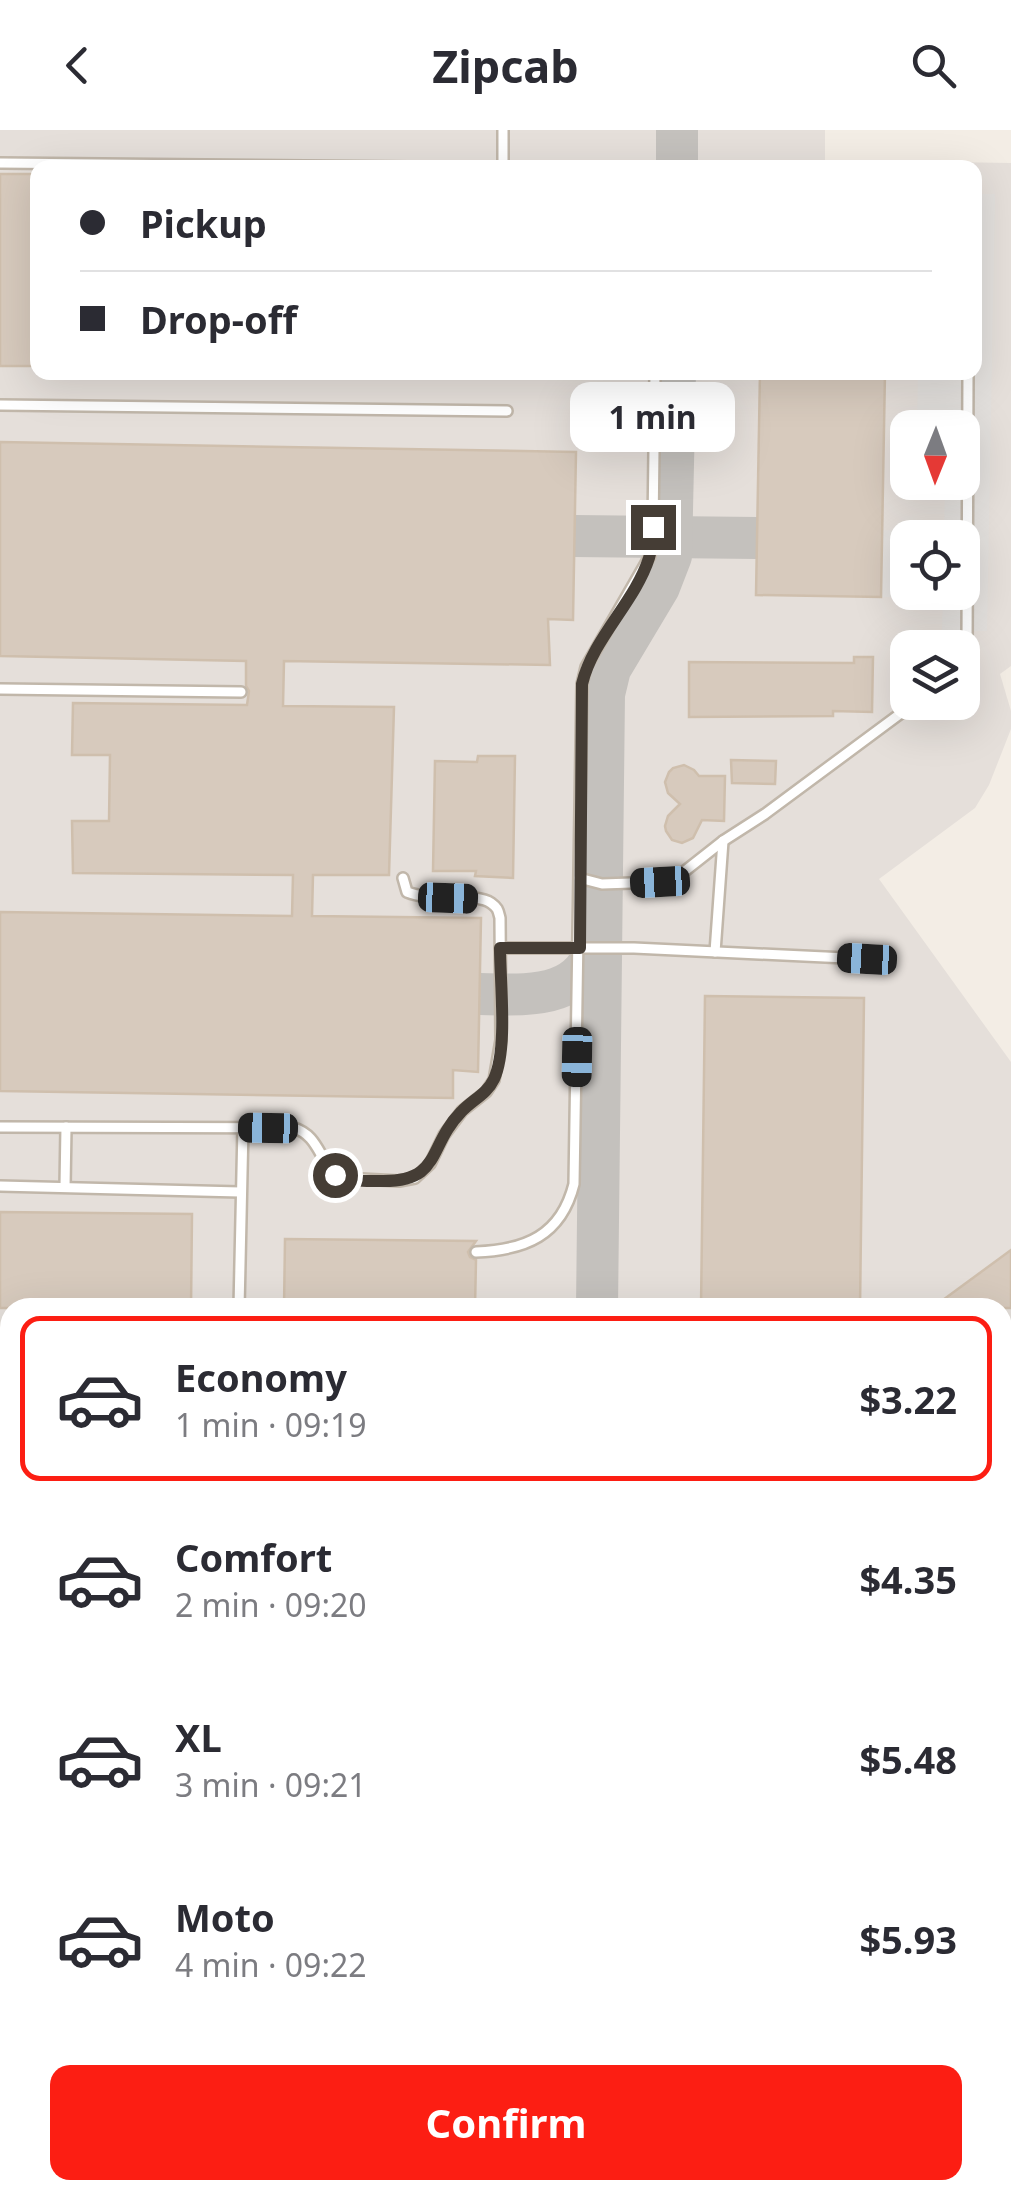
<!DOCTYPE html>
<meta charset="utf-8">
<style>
body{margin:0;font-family:"Noto Sans",sans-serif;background:#f7f7f7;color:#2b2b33;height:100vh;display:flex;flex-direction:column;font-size:38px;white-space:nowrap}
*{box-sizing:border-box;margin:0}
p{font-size:32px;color:#7c7c81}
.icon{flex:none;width:55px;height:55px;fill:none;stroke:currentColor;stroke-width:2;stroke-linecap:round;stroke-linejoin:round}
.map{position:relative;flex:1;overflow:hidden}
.sheet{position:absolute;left:0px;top:1168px;width:1012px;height:902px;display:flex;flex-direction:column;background:#fff;border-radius:30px 30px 0 0;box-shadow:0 10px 40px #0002}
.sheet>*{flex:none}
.hud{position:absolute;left:30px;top:30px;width:952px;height:220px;border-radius:20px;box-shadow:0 10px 40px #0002;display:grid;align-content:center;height:220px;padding:0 50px;background:#fff}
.needle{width:65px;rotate:181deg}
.controls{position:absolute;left:890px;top:280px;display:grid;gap:20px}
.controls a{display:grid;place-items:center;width:90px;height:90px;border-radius:20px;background:#fff;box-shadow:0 10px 40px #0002;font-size:50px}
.end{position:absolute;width:45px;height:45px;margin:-22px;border:12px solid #453d35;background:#fff;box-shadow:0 0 0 5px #fff}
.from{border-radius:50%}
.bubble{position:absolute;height:70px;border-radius:20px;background:#fff;box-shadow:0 10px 40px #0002;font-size:32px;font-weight:700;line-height:70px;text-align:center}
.car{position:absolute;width:30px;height:60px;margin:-30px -15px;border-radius:12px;box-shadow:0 0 8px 2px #0007;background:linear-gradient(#222 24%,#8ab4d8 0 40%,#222 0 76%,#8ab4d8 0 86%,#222 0)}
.hud b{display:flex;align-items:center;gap:35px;height:95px;font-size:38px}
.hud b+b{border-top:2px solid #e1e1e2}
.hud i{width:25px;height:25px;background:#2b2b33}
ul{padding:18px 0 0;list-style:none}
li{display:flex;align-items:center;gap:30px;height:165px;margin:0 20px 15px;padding:0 30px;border:5px solid transparent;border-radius:20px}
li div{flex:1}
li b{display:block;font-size:38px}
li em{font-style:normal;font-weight:700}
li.on{border-color:#fc1e13}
li>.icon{width:90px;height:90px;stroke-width:1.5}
.action{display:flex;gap:20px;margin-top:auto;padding:20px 50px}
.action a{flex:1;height:115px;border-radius:20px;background:#fc1e13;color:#fff;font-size:40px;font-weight:700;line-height:115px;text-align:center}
header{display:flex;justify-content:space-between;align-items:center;height:130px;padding:0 50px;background:#fff;font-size:45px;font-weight:700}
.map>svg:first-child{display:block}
.industrial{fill:#e5dfda;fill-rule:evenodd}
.parking{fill:#e3e0dd}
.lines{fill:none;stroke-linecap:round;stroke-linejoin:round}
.taxiway{stroke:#c4c1bd;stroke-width:42}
.building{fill:#d7cabd;stroke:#cfbfad;stroke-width:2.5}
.lane-casing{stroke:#c1b7aa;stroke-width:14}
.street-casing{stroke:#c1b7aa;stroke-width:22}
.lane{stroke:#fff;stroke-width:9}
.street{stroke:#fff;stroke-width:18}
.route{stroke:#453d35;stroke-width:12}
</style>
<header><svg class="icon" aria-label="back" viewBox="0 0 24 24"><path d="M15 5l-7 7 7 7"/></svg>Zipcab<svg class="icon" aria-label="search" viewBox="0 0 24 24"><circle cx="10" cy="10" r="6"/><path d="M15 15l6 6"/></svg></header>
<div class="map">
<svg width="1011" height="2068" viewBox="0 0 1011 2068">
<rect width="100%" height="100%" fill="#f3ede5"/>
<path class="industrial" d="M 0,0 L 825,0 L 825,30 L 1011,33 L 1011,536 L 1000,544 L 1011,581 L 1011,599 L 989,655 L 975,678 L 879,749 L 1011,932 L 1011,1321 L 1003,1319 L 1002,1178 L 10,1178 L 10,2060 L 97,2060 L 82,2068 L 0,2068 ZM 38,38 L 975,38 L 975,242 L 38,242 ZM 908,298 L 962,298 L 962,352 L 908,352 ZM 908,408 L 962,408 L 962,462 L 908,462 ZM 908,518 L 962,518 L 962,572 L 908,572 Z"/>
<g class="parking">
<polygon points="975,64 995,64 987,501 942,501 943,463 962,462 962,408 944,407 945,353 962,352 962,298 917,298 918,243 975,242"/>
<polygon points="882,400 935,402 935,407 908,408 908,462 934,463 934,467 881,467"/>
</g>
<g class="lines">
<g class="taxiway">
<polyline points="677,0 677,38"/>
<polyline points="574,406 757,408"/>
<path d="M 480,864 C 532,865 584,870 600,807"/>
<polyline points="597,1178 604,564 610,539 659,457 671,426 675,242"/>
<polyline points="0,1380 10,1381"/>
<polyline points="1002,1904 1011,1913"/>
<polyline points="1002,2019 1011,1993"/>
<polyline points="987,2068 989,2060"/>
</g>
</g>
<g class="building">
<rect x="0" y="44" width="38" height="192"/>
<polygon points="760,242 885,242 881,467 756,465"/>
<polygon points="0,312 576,322 573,490 548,489 550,535 284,531 283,576 394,577 389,745 313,745 312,786 481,788 478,942 453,940 453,968 0,961 0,782 292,786 293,745 73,743 72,691 109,691 110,625 72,625 73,573 247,575 249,561 246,556 246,531 0,526"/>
<polygon points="854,527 873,527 872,582 833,581 833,586 689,587 689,532 854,533"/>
<polygon points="478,626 515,626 513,748 475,746 476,741 433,741 435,631 477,632"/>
<polygon points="731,630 776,631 775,654 732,653"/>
<polygon points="684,635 694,640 699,646 725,646 724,691 702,690 693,708 682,713 672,710 666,701 665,696 668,686 680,674 668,663 665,652 669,642 673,638"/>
<polygon points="705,866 864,868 860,1178 701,1178"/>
<polygon points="0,1082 192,1084 191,1178 0,1178"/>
<polygon points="285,1109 476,1111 468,1122 470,1127 476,1130 475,1178 284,1178"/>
<polygon points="1011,1120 1011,1178 932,1178"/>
</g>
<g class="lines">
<defs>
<g id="lane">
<polyline points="0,33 511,38"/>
<polyline points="503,37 503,0"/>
<polyline points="0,275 507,281"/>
<polyline points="962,528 967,520 968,242"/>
<polyline points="0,559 241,562"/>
<polyline points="579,748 602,754 660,752 676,748 723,711 765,684 916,572"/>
<polyline points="500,818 634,818 867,829"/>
<polyline points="715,822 723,711"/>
<path d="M 0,997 L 294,998 C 321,1006 319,1036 342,1048 L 399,1051 L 415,1048 L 430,1034 L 444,1005 L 462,981 L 486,962 L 494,950 L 501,910 L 500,788 C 498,780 498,778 491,773 C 476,762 430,772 407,762 L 403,748"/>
<polyline points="0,1056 240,1062"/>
<polyline points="65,1057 66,997"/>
<path d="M 476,1122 C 525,1120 561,1106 574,1054 L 582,554 L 586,537 L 650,426 L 653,397 L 655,242"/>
<polyline points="239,1178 243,997"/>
<polyline points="494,2068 497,2060"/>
<polyline points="538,2068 541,2060"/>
</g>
<g id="street">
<polyline points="367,2060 391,2068"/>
<polyline points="113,2068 127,2060"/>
</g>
</defs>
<use href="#lane" class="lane-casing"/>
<use href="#street" class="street-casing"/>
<use href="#lane" class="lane"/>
<use href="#street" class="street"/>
</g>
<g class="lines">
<path class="route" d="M 335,1045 C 350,1052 365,1051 381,1051 C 442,1052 427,1017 461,982 C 472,970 487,964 494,949 C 508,919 500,852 500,818 L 580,818 L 582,554 C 593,508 635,472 649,428 C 652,419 652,407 653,397"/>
</g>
</svg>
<div class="controls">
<a><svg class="needle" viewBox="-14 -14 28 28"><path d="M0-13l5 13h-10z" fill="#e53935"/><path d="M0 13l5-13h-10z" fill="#7c7c81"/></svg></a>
<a><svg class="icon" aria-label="locate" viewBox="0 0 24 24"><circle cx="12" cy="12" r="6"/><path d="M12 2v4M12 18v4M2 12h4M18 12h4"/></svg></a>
<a><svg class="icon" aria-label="layers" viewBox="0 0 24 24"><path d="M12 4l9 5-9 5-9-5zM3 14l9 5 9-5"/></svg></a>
</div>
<i class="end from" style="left:335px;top:1045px"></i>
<i class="end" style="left:653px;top:397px"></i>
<div class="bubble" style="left:570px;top:252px;width:165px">1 min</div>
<i class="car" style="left:660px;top:752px;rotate:267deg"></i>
<i class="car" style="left:448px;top:768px;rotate:92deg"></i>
<i class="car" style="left:867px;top:829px;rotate:273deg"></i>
<i class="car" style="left:577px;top:927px;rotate:181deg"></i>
<i class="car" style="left:268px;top:998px;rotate:271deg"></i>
<div class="hud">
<b><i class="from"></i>Pickup</b>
<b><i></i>Drop-off</b>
</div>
<section class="sheet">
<ul>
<li class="on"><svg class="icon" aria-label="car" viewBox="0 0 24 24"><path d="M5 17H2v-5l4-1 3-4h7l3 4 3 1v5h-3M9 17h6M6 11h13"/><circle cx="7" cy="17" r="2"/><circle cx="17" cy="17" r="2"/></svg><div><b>Economy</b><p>1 min · 09:19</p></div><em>$3.22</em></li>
<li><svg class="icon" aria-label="car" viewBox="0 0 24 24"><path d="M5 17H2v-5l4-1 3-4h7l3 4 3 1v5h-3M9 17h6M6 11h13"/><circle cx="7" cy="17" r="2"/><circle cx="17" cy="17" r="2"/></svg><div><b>Comfort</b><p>2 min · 09:20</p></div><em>$4.35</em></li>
<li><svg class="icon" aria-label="car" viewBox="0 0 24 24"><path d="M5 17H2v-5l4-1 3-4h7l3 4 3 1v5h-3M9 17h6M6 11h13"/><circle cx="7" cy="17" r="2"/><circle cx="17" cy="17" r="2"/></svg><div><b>XL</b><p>3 min · 09:21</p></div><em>$5.48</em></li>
<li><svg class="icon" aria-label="car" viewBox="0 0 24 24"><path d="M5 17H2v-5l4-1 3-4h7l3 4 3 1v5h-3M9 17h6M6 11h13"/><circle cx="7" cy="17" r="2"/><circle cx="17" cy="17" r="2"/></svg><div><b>Moto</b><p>4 min · 09:22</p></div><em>$5.93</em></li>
</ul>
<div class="action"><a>Confirm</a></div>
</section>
</div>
